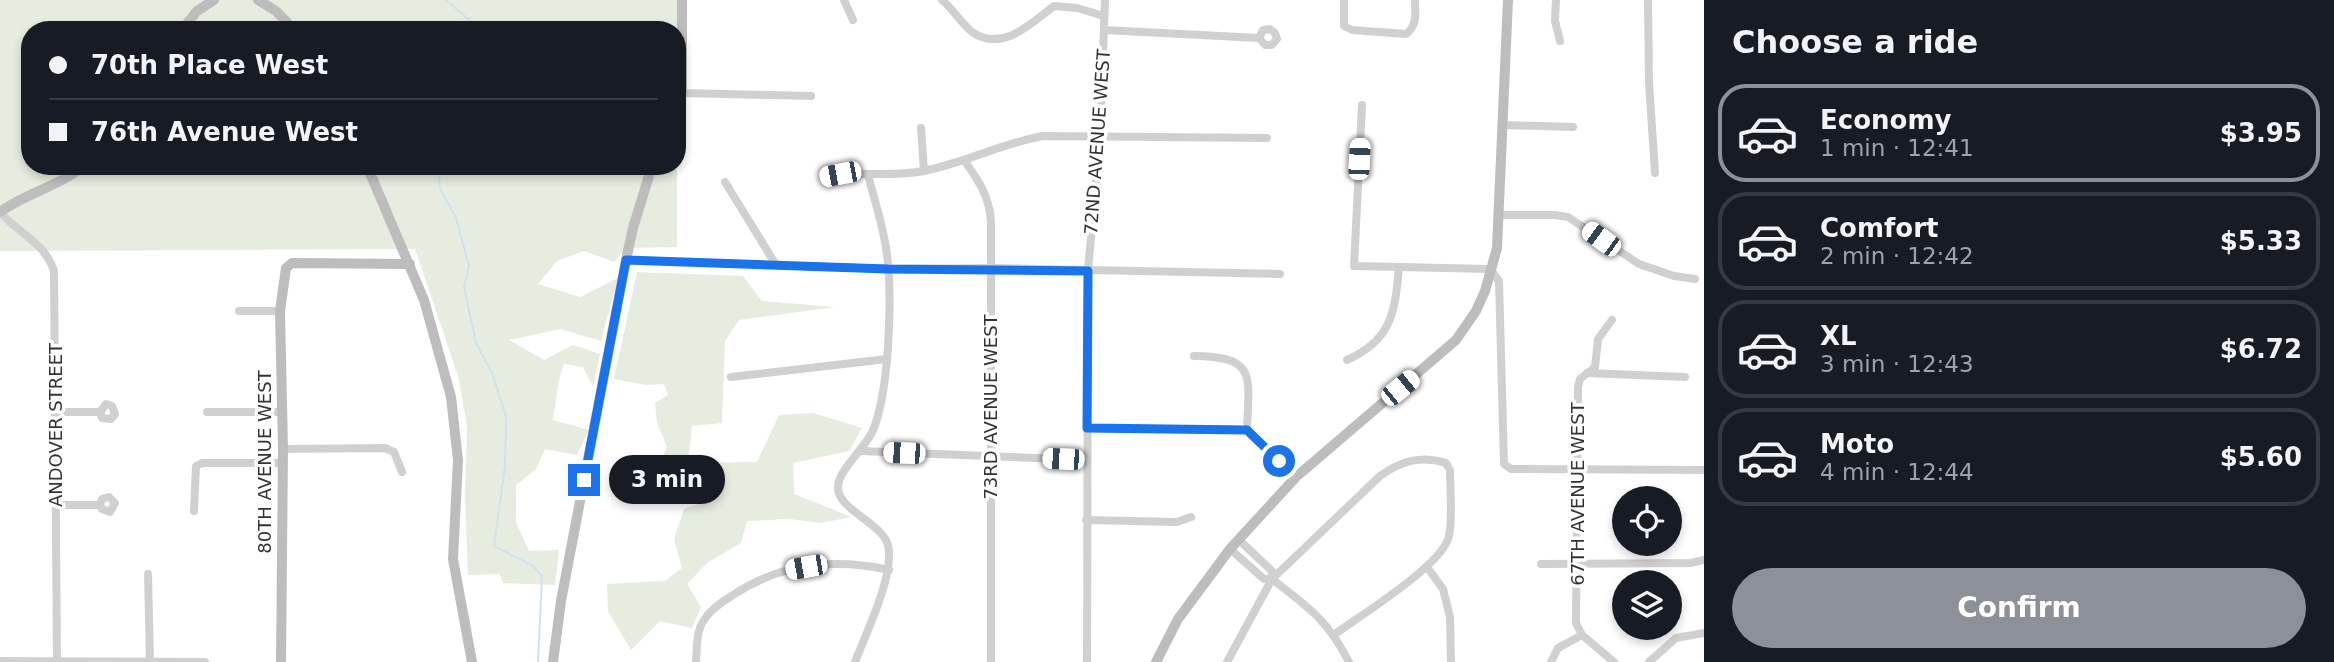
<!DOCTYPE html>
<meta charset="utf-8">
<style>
body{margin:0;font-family:"DejaVu Sans",sans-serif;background:#20242c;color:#f1f3f6;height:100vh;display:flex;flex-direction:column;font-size:26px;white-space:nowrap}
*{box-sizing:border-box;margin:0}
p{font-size:23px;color:#9ea1a6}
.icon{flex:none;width:38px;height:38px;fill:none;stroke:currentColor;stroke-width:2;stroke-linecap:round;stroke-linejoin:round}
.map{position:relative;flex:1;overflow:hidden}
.drawer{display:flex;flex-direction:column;background:#171b24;width:630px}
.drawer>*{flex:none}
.banner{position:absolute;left:21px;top:21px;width:665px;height:154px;border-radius:28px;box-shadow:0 4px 10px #0003;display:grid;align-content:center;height:154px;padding:0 28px;background:#171b24}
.tools{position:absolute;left:1612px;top:486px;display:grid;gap:14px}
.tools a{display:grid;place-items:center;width:70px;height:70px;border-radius:50%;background:#171b24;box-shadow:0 4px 10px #0003;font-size:35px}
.end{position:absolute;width:32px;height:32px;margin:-16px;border:9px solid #1a73e8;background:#fff;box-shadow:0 0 0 4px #fff}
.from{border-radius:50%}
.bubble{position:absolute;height:49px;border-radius:24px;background:#171b24;box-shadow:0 4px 10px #0003;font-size:23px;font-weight:800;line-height:49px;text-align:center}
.car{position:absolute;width:21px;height:42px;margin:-21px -10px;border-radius:9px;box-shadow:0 0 5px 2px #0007;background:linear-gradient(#fff 24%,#345 0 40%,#fff 0 76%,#345 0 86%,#fff 0)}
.banner b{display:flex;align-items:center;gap:24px;height:66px;font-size:26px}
.banner b+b{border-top:2px solid #363941}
.banner i{width:18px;height:18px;background:#f1f3f6}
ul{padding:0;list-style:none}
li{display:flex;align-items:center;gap:21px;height:98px;margin:0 14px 10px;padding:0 14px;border:4px solid #363941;border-radius:28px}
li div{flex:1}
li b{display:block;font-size:26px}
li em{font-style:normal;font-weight:800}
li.selected{border-color:#8c9099}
li>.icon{width:63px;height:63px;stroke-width:1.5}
h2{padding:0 28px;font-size:32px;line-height:84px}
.primary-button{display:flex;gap:14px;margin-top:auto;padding:14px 28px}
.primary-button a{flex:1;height:80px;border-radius:42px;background:#8c9099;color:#fff;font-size:28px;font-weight:800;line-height:80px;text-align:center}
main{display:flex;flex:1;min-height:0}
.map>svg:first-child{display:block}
.green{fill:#e6ecdf;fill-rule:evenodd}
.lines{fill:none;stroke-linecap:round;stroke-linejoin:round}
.stream{stroke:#cfe2ee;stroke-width:2}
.street{stroke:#d0d0d0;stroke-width:8}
.secondary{stroke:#bdbdbd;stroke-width:10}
.route{stroke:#1a73e8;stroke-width:9}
.labels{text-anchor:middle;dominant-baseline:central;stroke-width:7;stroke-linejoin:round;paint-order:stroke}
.street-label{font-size:18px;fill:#333;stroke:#fff}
</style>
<main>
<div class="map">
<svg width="1704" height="662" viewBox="0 0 1704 662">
<rect width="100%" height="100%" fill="#fff"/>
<g class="green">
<path d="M 0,0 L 677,0 L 677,247 L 627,248 L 614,262 L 584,251 L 557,261 L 538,284 L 580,297 L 618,278 L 601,341 L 561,329 L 509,340 L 544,360 L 573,345 L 600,354 L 593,387 L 583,367 L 564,364 L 559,380 L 553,420 L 589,430 L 577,455 L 545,449 L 536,469 L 516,485 L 516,522 L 529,551 L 559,550 L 555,585 L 503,583 L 500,574 L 468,575 L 465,496 L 467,426 L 458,376 L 415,249 L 0,251 ZM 30,30 L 677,30 L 677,166 L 30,166 Z"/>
<polygon points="637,272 743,276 762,301 835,307 739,320 725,341 722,423 692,426 688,463 757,462 779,415 813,413 862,428 849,451 793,463 794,494 852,517 820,523 790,519 747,521 741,543 707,563 687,584 701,607 692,628 660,621 631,650 608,611 607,584 665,581 682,568 674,539 684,509 710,500 707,487 672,490 671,468 659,466 667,447 657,423 655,403 668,395 664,384 646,385 614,379"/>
</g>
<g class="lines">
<g class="stream">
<polyline points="446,0 481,30"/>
<polyline points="438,166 440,188 456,218 469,266 464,287 476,343 492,373 506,416 505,466 494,546 533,566 542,576 538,662"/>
</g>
<g class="street">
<polyline points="844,0 853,20"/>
<path d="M 942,0 C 953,9 961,23 972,32 C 1002,53 1032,23 1054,6 L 1077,8 L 1104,16"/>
<path d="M 1344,0 L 1344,26 L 1352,30 L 1406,34 C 1418,25 1415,13 1415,0"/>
<polyline points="1556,0 1555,21 1560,41"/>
<polyline points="1648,0 1649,82 1655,173"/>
<polyline points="1104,30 1259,38 1265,45 1272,45 1277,39 1275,33 1270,29 1263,30 1259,38"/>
<polyline points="682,93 811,96"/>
<polyline points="1362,105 1354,266 1490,269 1499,281 1504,464 1511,469 1704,470"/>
<polyline points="1503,125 1573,127"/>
<polyline points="921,128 924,171"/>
<path d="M 964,160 C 978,180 989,195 991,221 L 991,662"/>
<path d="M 826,177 C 858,170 891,178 923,171 C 965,163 1002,143 1043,136 L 1267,138"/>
<polyline points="725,182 776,265"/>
<path d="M 0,212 C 17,232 46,244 54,271 L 57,662"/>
<polyline points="1499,215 1555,215 1568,217 1639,264 1674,276 1695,279"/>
<polyline points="626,260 888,269 990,268 1280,274"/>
<polyline points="239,311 280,311"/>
<path d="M 1194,356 C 1257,357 1249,375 1247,430 L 1296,477"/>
<path d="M 1347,360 C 1392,340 1395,312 1399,267"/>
<polyline points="1587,373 1685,377"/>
<polyline points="731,377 887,359"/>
<polyline points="55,412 100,412 106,404 112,406 115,414 111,419 102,418 100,412"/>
<polyline points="207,412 282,412"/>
<polyline points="1087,428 1247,430"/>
<polyline points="283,449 385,448 394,452 402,472"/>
<polyline points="861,451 1087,460"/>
<polyline points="56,505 100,505 102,499 109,497 115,503 110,512 102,509 100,505"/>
<polyline points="194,511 196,466 202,463 282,463"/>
<polyline points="1086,520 1177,522 1191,517"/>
<polyline points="1238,539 1272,571 1272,579"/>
<path d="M 1230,549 L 1264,579 L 1272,579 C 1309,608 1327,619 1349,662"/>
<polyline points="1541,564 1691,563 1704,560"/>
<polyline points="1427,567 1443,589 1450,617 1451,662"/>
<polyline points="148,574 150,662"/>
<polyline points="1582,635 1614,662"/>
<polyline points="0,661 205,662"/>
<path d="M 696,662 C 697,649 696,631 704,620 C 710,610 723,601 733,595 C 780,564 834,558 889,570"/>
<path d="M 855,662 C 866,633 895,575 888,545 C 881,522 836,509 838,486 C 839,469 867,447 874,428 C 890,385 894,282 884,237 C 880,216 873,195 868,175"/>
<polyline points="1087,662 1088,271 1100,136 1105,0"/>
<path d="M 1227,662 L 1272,579 L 1380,476 C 1401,461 1421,455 1446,463 L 1450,470 C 1450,491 1453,516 1449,536 C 1443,565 1361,615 1335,634"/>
<polyline points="1551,662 1558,648 1582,635 1576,623 1578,387 1580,379 1595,367 1598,339 1612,320"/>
<polyline points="1649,662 1676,638 1704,633"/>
</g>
<g class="secondary">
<polyline points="258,0 276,11 294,30"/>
<polyline points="182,30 197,11 214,0"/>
<polyline points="677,112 682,93 682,0"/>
<polyline points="367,166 424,300 451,397 458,460 453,559 472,662"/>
<path d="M 0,212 C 26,193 58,187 83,166"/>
<polyline points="281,662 283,449 280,311 286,268 292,263 410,264"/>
<polyline points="553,662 561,601 626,260 633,228 652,166"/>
<polyline points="1156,662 1178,619 1230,549 1296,477 1456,340 1476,311 1485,291 1497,248 1508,0"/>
</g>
</g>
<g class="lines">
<polyline class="route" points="584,480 626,260 888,269 1088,271 1087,428 1247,430 1279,461"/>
</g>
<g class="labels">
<g class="street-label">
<text transform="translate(1097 142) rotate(-86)">72ND AVENUE WEST</text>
<text transform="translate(990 407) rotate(-90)">73RD AVENUE WEST</text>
<text transform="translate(55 425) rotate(-90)">ANDOVER STREET</text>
<text transform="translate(264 462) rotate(-90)">80TH AVENUE WEST</text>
<text transform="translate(1577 494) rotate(-90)">67TH AVENUE WEST</text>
</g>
</g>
</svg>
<div class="tools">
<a><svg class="icon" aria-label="locate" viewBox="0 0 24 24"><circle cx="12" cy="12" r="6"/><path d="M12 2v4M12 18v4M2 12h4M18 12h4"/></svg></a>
<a><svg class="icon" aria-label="layers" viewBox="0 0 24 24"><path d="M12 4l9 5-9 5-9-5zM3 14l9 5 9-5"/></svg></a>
</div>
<i class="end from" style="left:1279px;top:461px"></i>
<i class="end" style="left:584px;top:480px"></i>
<div class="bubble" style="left:609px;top:455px;width:116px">3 min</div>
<i class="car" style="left:1359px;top:159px;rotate:3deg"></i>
<i class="car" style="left:840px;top:174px;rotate:259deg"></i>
<i class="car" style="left:1601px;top:239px;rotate:306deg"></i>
<i class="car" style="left:1400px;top:388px;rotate:51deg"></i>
<i class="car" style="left:904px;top:453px;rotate:272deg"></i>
<i class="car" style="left:1063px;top:459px;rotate:272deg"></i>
<i class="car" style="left:806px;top:567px;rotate:260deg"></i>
<div class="banner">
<b><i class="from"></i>70th Place West</b>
<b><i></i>76th Avenue West</b>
</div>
</div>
<section class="drawer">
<h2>Choose a ride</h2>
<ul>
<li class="selected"><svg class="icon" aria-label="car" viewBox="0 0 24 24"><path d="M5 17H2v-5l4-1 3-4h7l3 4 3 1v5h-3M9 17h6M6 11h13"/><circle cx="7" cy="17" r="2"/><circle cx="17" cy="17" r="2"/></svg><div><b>Economy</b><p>1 min · 12:41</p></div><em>$3.95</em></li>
<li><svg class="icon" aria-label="car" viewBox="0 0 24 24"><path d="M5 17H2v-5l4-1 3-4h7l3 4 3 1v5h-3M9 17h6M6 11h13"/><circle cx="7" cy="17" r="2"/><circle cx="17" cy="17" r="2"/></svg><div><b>Comfort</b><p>2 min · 12:42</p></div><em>$5.33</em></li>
<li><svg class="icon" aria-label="car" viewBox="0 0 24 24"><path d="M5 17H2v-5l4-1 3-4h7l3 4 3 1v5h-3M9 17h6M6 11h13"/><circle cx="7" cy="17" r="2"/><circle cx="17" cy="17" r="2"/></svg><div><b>XL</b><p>3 min · 12:43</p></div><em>$6.72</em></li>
<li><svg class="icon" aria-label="car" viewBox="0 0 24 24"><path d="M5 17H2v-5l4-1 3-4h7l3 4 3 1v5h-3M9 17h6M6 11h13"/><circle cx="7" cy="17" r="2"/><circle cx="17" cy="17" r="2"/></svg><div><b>Moto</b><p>4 min · 12:44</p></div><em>$5.60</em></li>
</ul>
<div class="primary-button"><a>Confirm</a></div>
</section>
</main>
